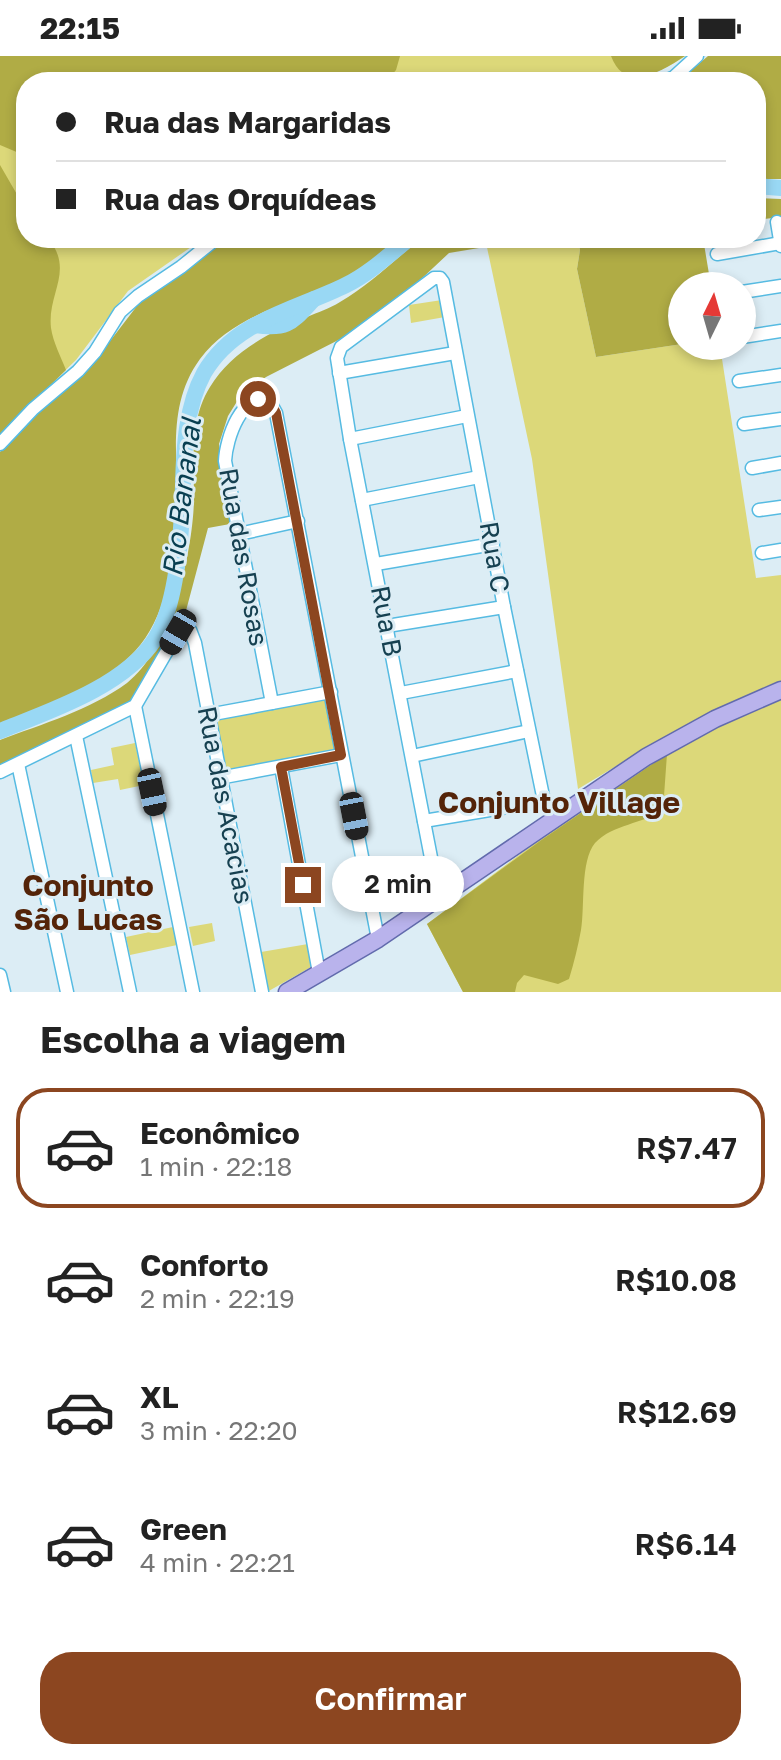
<!DOCTYPE html>
<html lang="pt">
<meta charset="utf-8">
<style>
body{margin:0;font-family:"Golos Text",sans-serif;background:#f6f6f6;color:#222;height:100vh;display:flex;flex-direction:column;font-size:30px;white-space:nowrap}
*{box-sizing:border-box;margin:0}
p{font-size:26px;color:#767676}
.icon{flex:none;width:44px;height:44px;fill:none;stroke:currentColor;stroke-width:2;stroke-linecap:round;stroke-linejoin:round}
.map{position:relative;height:936px;overflow:hidden}
.panel{display:flex;flex-direction:column;background:#fff;flex:1}
.panel>*{flex:none}
.hud{position:absolute;left:16px;top:16px;width:750px;height:176px;border-radius:32px;box-shadow:0 4px 12px #0003;display:grid;align-content:center;height:176px;padding:0 40px;background:#fff}
.needle{width:52px;rotate:5deg}
.controls{position:absolute;left:668px;top:216px;display:grid;gap:16px}
.controls a{display:grid;place-items:center;width:88px;height:88px;border-radius:50%;background:#fff;box-shadow:0 4px 12px #0003;font-size:40px}
.end{position:absolute;width:36px;height:36px;margin:-18px;border:10px solid #8c4620;background:#fff;box-shadow:0 0 0 4px #fff}
.from{border-radius:50%}
.bubble{position:absolute;height:56px;border-radius:28px;background:#fff;box-shadow:0 4px 12px #0003;font-size:26px;font-weight:600;line-height:56px;text-align:center}
.car{position:absolute;width:24px;height:48px;margin:-24px -12px;border-radius:10px;box-shadow:0 0 6px 2px #0007;background:linear-gradient(#222 24%,#8ab4d8 0 40%,#222 0 76%,#8ab4d8 0 86%,#222 0)}
.hud b{display:flex;align-items:center;gap:28px;height:76px;font-size:30px}
.hud b+b{border-top:2px solid #e0e0e0}
.hud i{width:20px;height:20px;background:#222}
ul{padding:0;list-style:none}
li{display:flex;align-items:center;gap:24px;height:120px;margin:0 16px 12px;padding:0 24px;border:4px solid transparent;border-radius:32px}
li div{flex:1}
li b{display:block;font-size:30px}
li em{font-style:normal;font-weight:600}
li.active{border-color:#8c4620}
li>.icon{width:72px;height:72px;stroke-width:1.5}
h2{padding:0 40px;font-size:36px;line-height:96px}
.primary-button{display:flex;gap:16px;margin-top:auto;padding:16px 40px}
.primary-button a{flex:1;height:92px;border-radius:32px;background:#8c4620;color:#fff;font-size:32px;font-weight:600;line-height:92px;text-align:center}
.status{display:flex;justify-content:space-between;align-items:center;height:56px;padding:0 40px;background:#fff;direction:ltr}
.status svg{height:22px;fill:currentColor}
.map>svg:first-child{display:block}
.green{fill:#dcd879}
.forest{fill:#b0ac45}
.lines{fill:none;stroke-linecap:round;stroke-linejoin:round}
.river{stroke:#99d8f4;stroke-width:16}
.minor-casing{stroke:#56bbe2;stroke-width:15}
.major-casing{stroke:#626bad;stroke-width:19}
.minor{stroke:#fff;stroke-width:12}
.major{stroke:#b9b3ec;stroke-width:16}
.route{stroke:#8c4620;stroke-width:10}
.labels{text-anchor:middle;dominant-baseline:central;stroke-width:6;stroke-linejoin:round;paint-order:stroke}
.street-label{font-size:26px;fill:#164151;stroke:#dcedf5}
.water-label{font-size:28px;font-style:italic;fill:#083f51;stroke:#dcedf5}
.quarter-label{font-size:30px;font-weight:bold;fill:#542409;stroke:#dcedf5}
</style>
<div class="status"><b>22:15</b><svg viewBox="0 0 49 12"><path d="M0 12V9h3v3zM5 12V6h3v6zM10 12V3h3v9zM15 12V0h3v12zM26 1h20v11H26zM47 4h2v5h-2z"/></svg></div>
<div class="map">
<svg width="781" height="936" viewBox="0 0 781 936">
<rect width="100%" height="100%" fill="#dcedf5"/>
<g class="green">
<path d="M 0,0 L 685,0 C 662,16 638,24 610,26 L 26,26 L 26,182 L 204,182 L 128,235 L 76,304 L 0,378 Z"/>
<polygon points="485,182 578,182 580,194 577,213 596,301 682,288 682,290 720,290 756,522 781,519 781,625 663,682 578,733 532,403"/>
<polygon points="442,244 445,261 411,267 409,249"/>
<polygon points="326,641 336,696 223,719 214,663"/>
<path d="M 781,643 L 781,936 L 463,936 L 427,868 C 523,797 618,720 725,666 C 743,657 762,651 781,643 Z"/>
<polygon points="135,687 144,729 120,734 118,723 93,727 91,714 114,709 111,692"/>
<polygon points="212,867 215,885 193,890 189,871"/>
<polygon points="173,871 177,889 130,899 126,881"/>
<polygon points="308,888 311,911 267,936 261,896"/>
</g>
<g class="forest">
<polygon points="0,0 400,0 396,14 386,26 26,26 26,100 0,89"/>
<path d="M 611,0 L 685,0 C 661,16 625,38 611,0 Z"/>
<polygon points="708,0 781,0 781,123 756,123 756,26 678,26"/>
<path d="M 0,109 L 26,154 L 26,182 L 48,182 C 75,215 47,237 51,272 C 53,286 61,301 66,314 L 0,378 Z"/>
<polygon points="756,142 781,143 781,161 756,164"/>
<path d="M 229,182 L 401,182 C 383,197 364,214 342,224 C 295,247 233,258 200,303 C 173,340 175,382 177,425 C 180,474 172,549 141,588 C 126,607 105,622 84,634 C 58,649 28,658 0,668 L 0,396 L 26,367 L 94,306 L 140,246 Z"/>
<path d="M 421,182 L 485,182 L 485,191 L 449,197 L 418,226 L 356,275 L 266,321 L 241,339 L 228,360 L 219,388 L 230,468 L 208,472 L 183,566 L 144,629 L 129,648 L 0,709 L 0,684 C 42,668 90,654 127,627 C 171,593 193,496 194,443 C 194,406 189,364 210,331 C 231,296 270,276 307,261 C 318,256 329,253 340,246 C 369,229 395,204 421,182 Z"/>
<polygon points="578,182 703,182 711,230 682,230 682,288 596,301 577,213 580,194"/>
<path d="M 667,698 L 663,754 C 643,768 613,768 595,787 C 580,805 585,851 581,874 C 578,890 574,907 569,923 L 558,928 L 524,919 L 517,927 L 515,936 L 463,936 L 427,868 L 540,785 Z"/>
</g>
<g class="lines">
<g class="river">
<polyline points="756,130 781,132"/>
<path d="M 255,269 C 289,274 292,266 314,243"/>
<path d="M 0,675 C 50,655 125,630 155,583 C 178,547 182,472 183,429 C 184,392 186,350 204,317 C 235,264 296,254 346,229 C 369,218 390,198 410,182"/>
</g>
<defs>
<g id="minor">
<polyline points="663,26 674,21 697,0"/>
<polyline points="777,166 781,190"/>
<polyline points="717,198 781,187"/>
<polyline points="742,236 781,230"/>
<polyline points="742,281 781,275"/>
<polyline points="339,317 455,297"/>
<polyline points="739,325 781,319"/>
<polyline points="744,368 781,363"/>
<polyline points="350,383 467,360"/>
<polyline points="0,388 33,353 78,315 95,296 120,256 138,240 181,211 217,182"/>
<polyline points="752,412 781,407"/>
<polyline points="362,444 479,421"/>
<polyline points="759,454 781,451"/>
<polyline points="239,478 298,465"/>
<polyline points="762,497 781,494"/>
<polyline points="376,508 493,488"/>
<polyline points="387,570 504,551"/>
<polyline points="401,637 517,615"/>
<path d="M 272,647 L 225,405 C 226,383 242,334 270,346 L 276,357 L 378,883"/>
<polyline points="135,650 193,936"/>
<polyline points="208,659 331,636"/>
<polyline points="76,680 130,936"/>
<polyline points="412,700 529,675"/>
<polyline points="18,708 67,936"/>
<polyline points="281,711 319,917"/>
<polyline points="0,716 135,650 178,576 183,572 190,574 195,587 262,936"/>
<polyline points="219,722 341,699"/>
<polyline points="424,765 544,745"/>
<polyline points="439,843 350,383 337,302 341,291 434,222 440,222 443,226 504,551 544,745 567,754"/>
<polyline points="0,919 4,936"/>
</g>
<polyline id="major" points="287,936 378,883 646,701 715,663 781,634"/>
</defs>
<use href="#minor" class="minor-casing"/>
<use href="#major" class="major-casing"/>
<use href="#minor" class="minor"/>
<use href="#major" class="major"/>
</g>
<g class="lines">
<polyline class="route" points="258,343 270,346 276,357 341,699 281,711 303,829"/>
</g>
<g class="labels">
<g class="street-label">
<text transform="translate(244 501) rotate(80)">Rua das Rosas</text>
<text transform="translate(495 501) rotate(80)">Rua C</text>
<text transform="translate(387 565) rotate(79)">Rua B</text>
<text transform="translate(226 749) rotate(79)">Rua das Acacias</text>
</g>
<g class="water-label">
<text transform="translate(181 441) rotate(-83)">Rio Bananal</text>
</g>
<g class="quarter-label">
<text x="559" y="746">Conjunto Village</text>
<text x="88" y="829">Conjunto<tspan x="88" dy="34">São Lucas</tspan></text>
</g>
</g>
</svg>
<div class="controls">
<a><svg class="needle" viewBox="-14 -14 28 28"><path d="M0-13l5 13h-10z" fill="#e53935"/><path d="M0 13l5-13h-10z" fill="#767676"/></svg></a>
</div>
<i class="end from" style="left:258px;top:343px"></i>
<i class="end" style="left:303px;top:829px"></i>
<div class="bubble" style="left:332px;top:800px;width:132px">2 min</div>
<i class="car" style="left:178px;top:576px;rotate:210deg"></i>
<i class="car" style="left:152px;top:736px;rotate:168deg"></i>
<i class="car" style="left:354px;top:760px;rotate:169deg"></i>
<div class="hud">
<b><i class="from"></i>Rua das Margaridas</b>
<b><i></i>Rua das Orquídeas</b>
</div>
</div>
<section class="panel">
<h2>Escolha a viagem</h2>
<ul>
<li class="active"><svg class="icon" aria-label="car" viewBox="0 0 24 24"><path d="M5 17H2v-5l4-1 3-4h7l3 4 3 1v5h-3M9 17h6M6 11h13"/><circle cx="7" cy="17" r="2"/><circle cx="17" cy="17" r="2"/></svg><div><b>Econômico</b><p>1 min · 22:18</p></div><em>R$7.47</em></li>
<li><svg class="icon" aria-label="car" viewBox="0 0 24 24"><path d="M5 17H2v-5l4-1 3-4h7l3 4 3 1v5h-3M9 17h6M6 11h13"/><circle cx="7" cy="17" r="2"/><circle cx="17" cy="17" r="2"/></svg><div><b>Conforto</b><p>2 min · 22:19</p></div><em>R$10.08</em></li>
<li><svg class="icon" aria-label="car" viewBox="0 0 24 24"><path d="M5 17H2v-5l4-1 3-4h7l3 4 3 1v5h-3M9 17h6M6 11h13"/><circle cx="7" cy="17" r="2"/><circle cx="17" cy="17" r="2"/></svg><div><b>XL</b><p>3 min · 22:20</p></div><em>R$12.69</em></li>
<li><svg class="icon" aria-label="car" viewBox="0 0 24 24"><path d="M5 17H2v-5l4-1 3-4h7l3 4 3 1v5h-3M9 17h6M6 11h13"/><circle cx="7" cy="17" r="2"/><circle cx="17" cy="17" r="2"/></svg><div><b>Green</b><p>4 min · 22:21</p></div><em>R$6.14</em></li>
</ul>
<div class="primary-button"><a>Confirmar</a></div>
</section>
